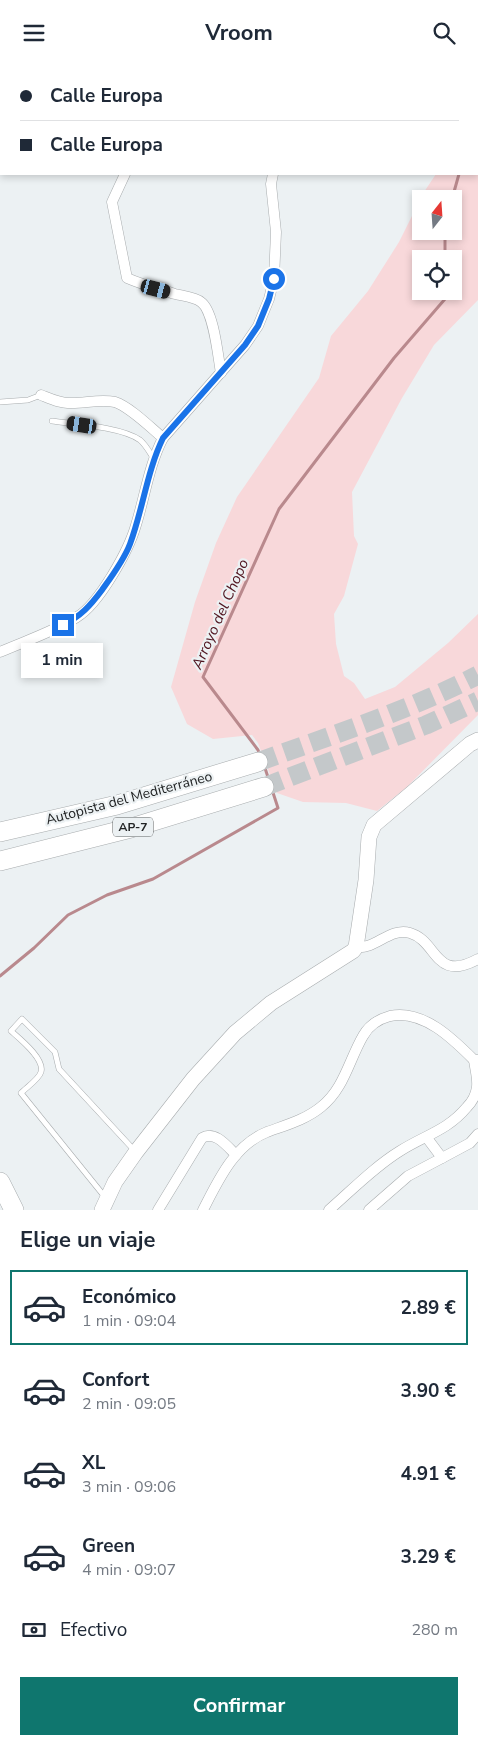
<!DOCTYPE html>
<html lang="es">
<meta charset="utf-8">
<style>
body{margin:0;font-family:"Nunito Sans",sans-serif;background:#f6f6f7;color:#1f2937;height:100vh;display:flex;flex-direction:column;font-size:19px;white-space:nowrap}
*{box-sizing:border-box;margin:0}
p{font-size:16px;color:#747a83}
.icon{flex:none;width:28px;height:28px;fill:none;stroke:currentColor;stroke-width:2;stroke-linecap:round;stroke-linejoin:round}
.map{position:relative;height:1145px;overflow:hidden}
.sheet{display:flex;flex-direction:column;background:#fff;flex:1}
.sheet>*{flex:none}
.top-card{position:absolute;left:0px;top:0px;width:479px;height:110px;box-shadow:0 2px 8px #0003;display:grid;align-content:center;height:110px;padding:0 20px;background:#fff}
.needle{width:32px;rotate:17deg}
.fabs{position:absolute;left:412px;top:125px;display:grid;gap:10px}
.fabs a{display:grid;place-items:center;width:50px;height:50px;border-radius:0px;background:#fff;box-shadow:0 2px 8px #0003;font-size:25px}
.end{position:absolute;width:22px;height:22px;margin:-11px;border:6px solid #1a73e8;background:#fff;box-shadow:0 0 0 2px #fff}
.from{border-radius:50%}
.bubble{position:absolute;height:35px;border-radius:0px;background:#fff;box-shadow:0 2px 8px #0003;font-size:16px;font-weight:700;line-height:35px;text-align:center}
.car{position:absolute;width:15px;height:30px;margin:-15px -8px;border-radius:6px;box-shadow:0 0 4px 1px #0007;background:linear-gradient(#222 24%,#8ab4d8 0 40%,#222 0 76%,#8ab4d8 0 86%,#222 0)}
.top-card b{display:flex;align-items:center;gap:18px;height:48px;font-size:19px}
.top-card b+b{border-top:1px solid #e0e1e3}
.top-card i{width:12px;height:12px;background:#1f2937}
ul{padding:0;list-style:none}
li{display:flex;align-items:center;gap:15px;height:75px;margin:0 10px 8px;padding:0 10px;border:2px solid transparent;border-radius:0px}
li div{flex:1}
li b{display:block;font-size:19px}
li em{font-style:normal;font-weight:700}
li.active{border-color:#0f766e}
li>.icon{width:45px;height:45px;stroke-width:1.5}
h2{padding:0 20px;font-size:22px;line-height:60px}
.pay{display:flex;align-items:center;gap:12px;height:55px;padding:0 20px;font-size:19px}
.pay p{margin-inline-start:auto}
.action{display:flex;gap:10px;margin-top:auto;padding:10px 20px}
.action a{flex:1;height:58px;border-radius:0px;background:#0f766e;color:#fff;font-size:20px;font-weight:700;line-height:58px;text-align:center}
header{display:flex;justify-content:space-between;align-items:center;height:65px;padding:0 20px;background:#fff;font-size:22px;font-weight:700}
.map>svg:first-child{display:block}
.green{fill:#f8d8da;fill-rule:evenodd}
.lines{fill:none;stroke-linecap:round;stroke-linejoin:round}
.stream{stroke:#b9898d;stroke-width:3}
.highway-tunnel{stroke:#c4c8ca;stroke-width:19;stroke-dasharray:19 9;stroke-linecap:butt}
.lane-casing{stroke:#a8acae;stroke-width:6}
.street-casing{stroke:#a8acae;stroke-width:11}
.secondary-casing{stroke:#a8acae;stroke-width:16}
.highway-casing{stroke:#a8acae;stroke-width:20}
.lane{stroke:#fff;stroke-width:5}
.street{stroke:#fff;stroke-width:10}
.secondary{stroke:#fff;stroke-width:15}
.highway{stroke:#fff;stroke-width:19}
.route{stroke:#1a73e8;stroke-width:6}
.labels{text-anchor:middle;dominant-baseline:central;stroke-width:4.5;stroke-linejoin:round;paint-order:stroke}
.shield{fill:#ecf1f3;stroke:#5f6263;stroke-width:1}
.shield-label{font-size:12px;font-weight:bold;fill:#222425}
.street-label{font-size:14px;fill:#222425;stroke:#ecf1f3}
.water-label{font-size:15px;font-style:italic;fill:#511520;stroke:#ecf1f3}
</style>
<header><svg class="icon" aria-label="menu" viewBox="0 0 24 24"><path d="M4 6h16M4 12h16M4 18h16"/></svg>Vroom<svg class="icon" aria-label="search" viewBox="0 0 24 24"><circle cx="10" cy="10" r="6"/><path d="M15 15l6 6"/></svg></header>
<div class="map">
<svg width="478" height="1145" viewBox="0 0 478 1145">
<rect width="100%" height="100%" fill="#ecf1f3"/>
<path class="green" d="M 478,6 L 478,235 L 434,280 L 402,333 L 352,427 L 354,471 L 358,479 L 344,531 L 334,549 L 336,579 L 344,611 L 354,618 L 365,634 L 395,622 L 448,578 L 478,549 L 478,650 L 407,722 L 377,746 L 346,738 L 303,737 L 277,728 L 258,678 L 252,670 L 213,674 L 187,659 L 171,622 L 195,537 L 216,478 L 237,432 L 319,313 L 331,271 L 368,226 L 399,177 L 424,127 L 436,109 L 478,109 ZM 421,134 L 454,134 L 454,166 L 421,166 ZM 421,194 L 454,194 L 454,226 L 421,226 Z"/>
<g class="lines">
<g class="stream">
<polyline points="478,44 478,42"/>
<polyline points="452,134 459,109"/>
<polyline points="445,166 445,194"/>
<polyline points="260,690 258,685 203,612 279,444 394,293 445,234 445,226"/>
<polyline points="0,911 34,883 68,850 107,830 153,814 278,743 264,700"/>
</g>
<g class="highway-tunnel">
<path d="M 258,697 C 332,670 408,646 478,610"/>
<polyline points="264,722 426,660 478,636"/>
</g>
<defs>
<g id="lane">
<polyline points="0,337 28,335 41,330"/>
<path d="M 52,356 C 74,359 122,362 140,375 C 146,380 150,388 154,394"/>
<path d="M 105,1132 L 21,1028 C 27,1022 39,1014 41,1007 C 45,994 20,974 11,966 L 22,954 L 55,987 L 59,1004 L 134,1085"/>
</g>
<g id="street">
<polyline points="105,0 106,1"/>
<polyline points="355,0 356,1"/>
<polyline points="394,1 395,0"/>
<path d="M 125,109 L 112,137 L 127,213 C 143,220 159,224 175,229 C 183,231 195,232 201,237 C 214,246 218,292 221,308"/>
<path d="M 41,330 C 51,334 61,339 72,338 C 86,338 101,334 115,337 C 130,342 150,362 163,373"/>
<path d="M 0,587 C 25,576 53,567 77,552 C 99,539 129,485 136,460 C 145,431 149,400 163,373 L 245,280 L 258,261 L 269,234 L 274,214 L 276,167 L 271,119 L 273,109"/>
<path d="M 356,882 C 375,885 390,862 410,868 C 438,876 434,918 478,894"/>
<polyline points="442,1093 470,1078 478,1069"/>
<path d="M 158,1145 L 202,1073 C 215,1065 227,1081 236,1090"/>
<path d="M 203,1145 C 218,1116 234,1080 267,1067 C 286,1060 305,1055 321,1042 C 344,1024 349,995 363,971 C 369,960 379,954 390,951 C 423,944 453,974 474,995 L 478,995"/>
<path d="M 329,1145 C 352,1125 374,1102 400,1086 C 425,1070 447,1066 467,1042 C 472,1037 476,1029 477,1022 C 478,1013 475,1004 474,995"/>
<polyline points="369,1145 408,1111 442,1093 427,1073"/>
</g>
<polyline id="secondary" points="102,1145 115,1117 136,1087 193,1014 235,968 271,938 353,886 356,882 366,815 369,772 374,760 470,679 478,675"/>
<g id="highway">
<polyline points="0,767 117,740 258,697"/>
<polyline points="0,796 131,763 264,722"/>
<polyline points="0,1117 14,1145"/>
</g>
</defs>
<use href="#lane" class="lane-casing"/>
<use href="#street" class="street-casing"/>
<use href="#secondary" class="secondary-casing"/>
<use href="#highway" class="highway-casing"/>
<use href="#lane" class="lane"/>
<use href="#street" class="street"/>
<use href="#secondary" class="secondary"/>
<use href="#highway" class="highway"/>
</g>
<g class="lines">
<path class="route" d="M 63,560 C 81,551 90,541 102,525 C 112,511 124,495 130,479 C 143,444 147,406 163,373 L 245,280 L 258,261 L 269,234 L 274,214"/>
</g>
<g class="labels">
<rect class="shield" x="113" y="752.5" width="40" height="19" rx="4"/>
<g class="shield-label">
<text x="133" y="762">AP-7</text>
</g>
<g class="street-label">
<text transform="translate(129 733) rotate(-15)">Autopista del Mediterráneo</text>
</g>
<g class="water-label">
<text transform="translate(220 549) rotate(-66)">Arroyo del Chopo</text>
</g>
</g>
</svg>
<div class="fabs">
<a><svg class="needle" viewBox="-14 -14 28 28"><path d="M0-13l5 13h-10z" fill="#e53935"/><path d="M0 13l5-13h-10z" fill="#747a83"/></svg></a>
<a><svg class="icon" aria-label="locate" viewBox="0 0 24 24"><circle cx="12" cy="12" r="6"/><path d="M12 2v4M12 18v4M2 12h4M18 12h4"/></svg></a>
</div>
<i class="end from" style="left:274px;top:214px"></i>
<i class="end" style="left:63px;top:560px"></i>
<div class="bubble" style="left:21px;top:578px;width:82px">1 min</div>
<i class="car" style="left:156px;top:224px;rotate:105deg"></i>
<i class="car" style="left:82px;top:360px;rotate:279deg"></i>
<div class="top-card">
<b><i class="from"></i>Calle Europa</b>
<b><i></i>Calle Europa</b>
</div>
</div>
<section class="sheet">
<h2>Elige un viaje</h2>
<ul>
<li class="active"><svg class="icon" aria-label="car" viewBox="0 0 24 24"><path d="M5 17H2v-5l4-1 3-4h7l3 4 3 1v5h-3M9 17h6M6 11h13"/><circle cx="7" cy="17" r="2"/><circle cx="17" cy="17" r="2"/></svg><div><b>Económico</b><p>1 min · 09:04</p></div><em>2.89 €</em></li>
<li><svg class="icon" aria-label="car" viewBox="0 0 24 24"><path d="M5 17H2v-5l4-1 3-4h7l3 4 3 1v5h-3M9 17h6M6 11h13"/><circle cx="7" cy="17" r="2"/><circle cx="17" cy="17" r="2"/></svg><div><b>Confort</b><p>2 min · 09:05</p></div><em>3.90 €</em></li>
<li><svg class="icon" aria-label="car" viewBox="0 0 24 24"><path d="M5 17H2v-5l4-1 3-4h7l3 4 3 1v5h-3M9 17h6M6 11h13"/><circle cx="7" cy="17" r="2"/><circle cx="17" cy="17" r="2"/></svg><div><b>XL</b><p>3 min · 09:06</p></div><em>4.91 €</em></li>
<li><svg class="icon" aria-label="car" viewBox="0 0 24 24"><path d="M5 17H2v-5l4-1 3-4h7l3 4 3 1v5h-3M9 17h6M6 11h13"/><circle cx="7" cy="17" r="2"/><circle cx="17" cy="17" r="2"/></svg><div><b>Green</b><p>4 min · 09:07</p></div><em>3.29 €</em></li>
</ul>
<div class="pay"><svg class="icon" aria-label="cash" viewBox="0 0 24 24"><path d="M3 7h18v10H3z"/><circle cx="12" cy="12" r="2"/></svg>Efectivo<p>280 m</p></div>
<div class="action"><a>Confirmar</a></div>
</section>
